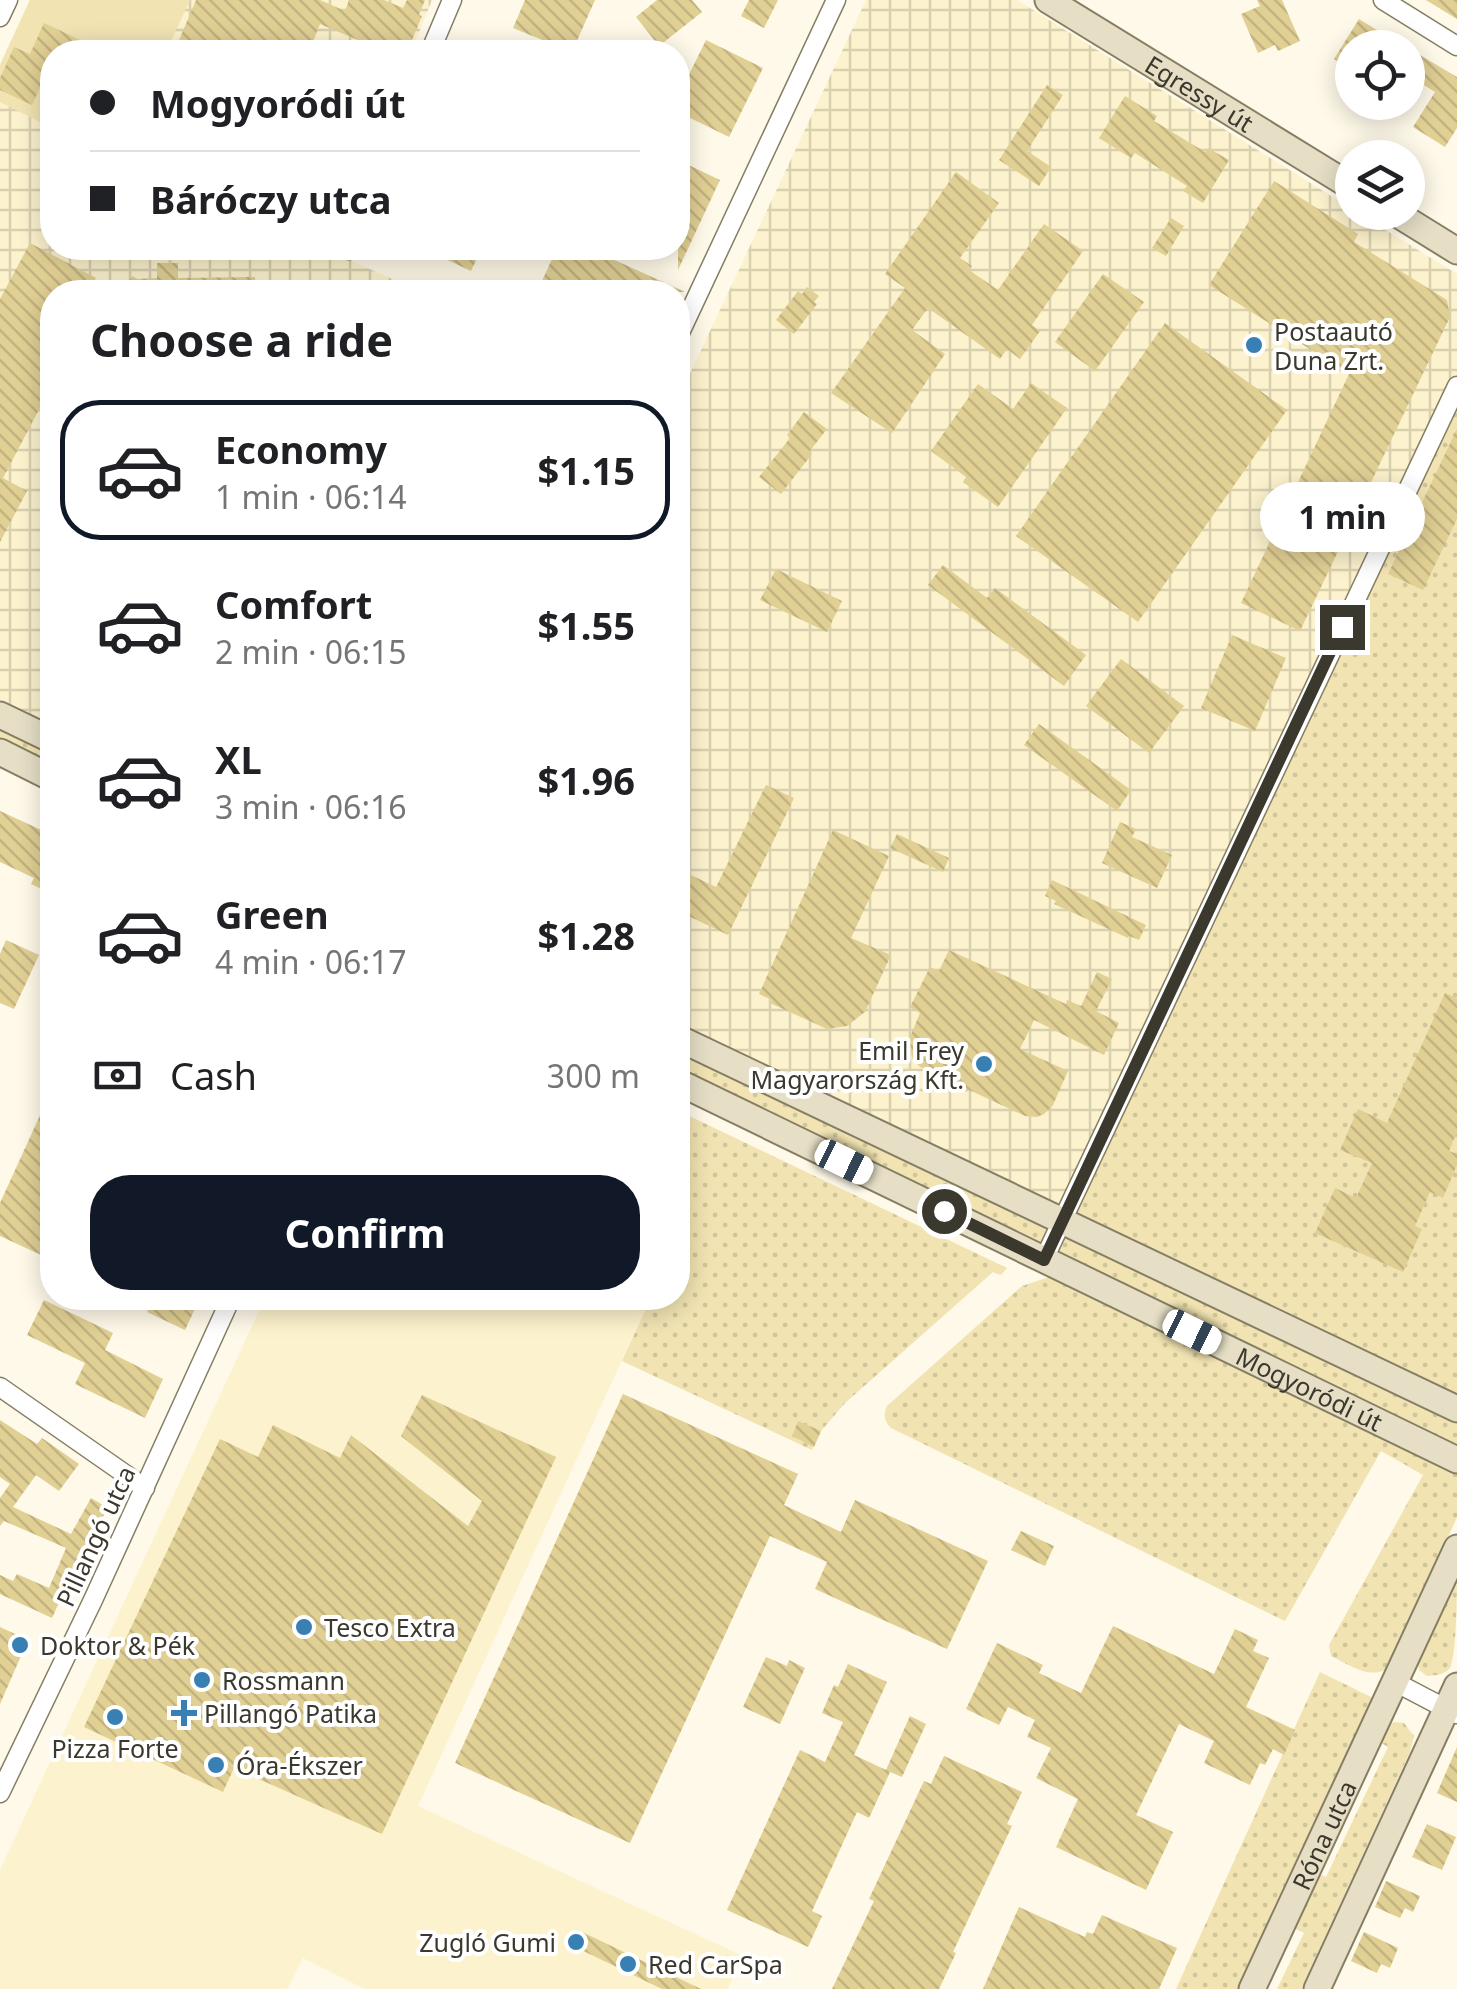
<!DOCTYPE html>
<meta charset="utf-8">
<style>
body{margin:0;font-family:"Noto Sans",sans-serif;background:#f6f6f6;color:#202124;height:100vh;display:flex;flex-direction:column;font-size:38px;white-space:nowrap}
*{box-sizing:border-box;margin:0}
p{font-size:32px;color:#757577}
.icon{flex:none;width:55px;height:55px;fill:none;stroke:currentColor;stroke-width:2;stroke-linecap:round;stroke-linejoin:round}
.map{position:relative;flex:1;overflow:hidden}
.drawer{position:absolute;left:40px;top:280px;width:650px;height:1030px;display:flex;flex-direction:column;background:#fff;border-radius:40px;box-shadow:0 5px 25px #0003}
.drawer>*{flex:none}
.guide{position:absolute;left:40px;top:40px;width:650px;height:220px;border-radius:40px;box-shadow:0 5px 25px #0003;display:grid;align-content:center;height:220px;padding:0 50px;background:#fff}
.tools{position:absolute;left:1335px;top:30px;display:grid;gap:20px}
.tools a{display:grid;place-items:center;width:90px;height:90px;border-radius:50%;background:#fff;box-shadow:0 5px 25px #0003;font-size:50px}
.end{position:absolute;width:45px;height:45px;margin:-22px;border:12px solid #3b382d;background:#fff;box-shadow:0 0 0 5px #fff}
.from{border-radius:50%}
.bubble{position:absolute;height:70px;border-radius:35px;background:#fff;box-shadow:0 5px 25px #0003;font-size:32px;font-weight:700;line-height:70px;text-align:center}
.car{position:absolute;width:30px;height:60px;margin:-30px -15px;border-radius:12px;box-shadow:0 0 8px 2px #0007;background:linear-gradient(#fff 24%,#345 0 40%,#fff 0 76%,#345 0 86%,#fff 0)}
.guide b{display:flex;align-items:center;gap:35px;height:95px;font-size:38px}
.guide b+b{border-top:2px solid #e0e0e0}
.guide i{width:25px;height:25px;background:#202124}
ul{padding:0;list-style:none}
li{display:flex;align-items:center;gap:30px;height:140px;margin:0 20px 15px;padding:0 30px;border:5px solid transparent;border-radius:40px}
li div{flex:1}
li b{display:block;font-size:38px}
li em{font-style:normal;font-weight:700}
li.selected{border-color:#111827}
li>.icon{width:90px;height:90px;stroke-width:1.5}
h2{padding:0 50px;font-size:45px;line-height:120px}
.pay{display:flex;align-items:center;gap:25px;height:110px;padding:0 50px;font-size:38px}
.pay p{margin-inline-start:auto}
.cta{display:flex;gap:20px;margin-top:auto;padding:20px 50px}
.cta a{flex:1;height:115px;border-radius:40px;background:#111827;color:#fff;font-size:40px;font-weight:700;line-height:115px;text-align:center}
.map>svg:first-child{display:block}
.built{fill:#fcf2cd}
.industrial{fill:url(#industrial-grid)}
.grass{fill:url(#grass-dots)}
.park{fill:#f1e3b2}
.building{fill:url(#building-back-hatch)}
.lines{fill:none;stroke-linecap:round;stroke-linejoin:round}
.street-casing{stroke:#857e64;stroke-width:21}
.secondary-casing{stroke:#857e64;stroke-width:29}
.street{stroke:#fff;stroke-width:18}
.secondary{stroke:#e6dfc6;stroke-width:25}
.route{stroke:#3b382d;stroke-width:12}
.poi-dot{fill:#387fb4;stroke:#fff;stroke-width:4}
.labels{text-anchor:middle;dominant-baseline:central;stroke-width:8;stroke-linejoin:round;paint-order:stroke}
.street-label{font-size:25px;fill:#3b382d;stroke:#fff}
.poi-label{font-size:25px;fill:#3b382d;stroke:#fff;text-anchor:start}
</style>
<div class="map">
<svg width="1457" height="1989" viewBox="0 0 1457 1989">
<defs>
<pattern id="industrial-grid" width="8" height="8" patternUnits="userSpaceOnUse" patternTransform="scale(2.5)"><rect width="8" height="8" fill="#fcf2cd"/><path d="M0 4h8M4 0v8" fill="none" stroke="#d9d0b0"/></pattern>
<pattern id="grass-dots" width="8" height="8" patternUnits="userSpaceOnUse" patternTransform="scale(2.5)"><rect width="8" height="8" fill="#f1e3b2"/><path d="M2 2h.1M6 6h.1" fill="none" stroke="#d0c499" stroke-width="1.8" stroke-linecap="round"/></pattern>
<pattern id="building-back-hatch" width="6" height="6" patternUnits="userSpaceOnUse" patternTransform="scale(2.5)"><rect width="6" height="6" fill="#e1d094"/><path d="M-1 5l2 2M0 0l6 6M5-1l2 2" fill="none" stroke="#c2b380"/></pattern>
</defs>
<rect width="100%" height="100%" fill="#fef9e8"/>
<polygon class="built" points="265,1298 641,1298 649,1301 418,1806 743,1956 728,1989 365,1989 303,1958 287,1989 0,1989 0,1870"/>
<g class="industrial">
<polygon points="30,0 432,0 411,52 52,52 52,248 323,248 421,292 52,292 52,725 0,699 0,65"/>
<polygon points="866,0 1017,0 1352,209 1352,212 1358,213 1457,274 1457,376 1059,1218 678,1031 678,399"/>
</g>
<g class="grass">
<polygon points="1457,386 1457,1460 678,1082 678,1038 1062,1220"/>
<polygon points="0,715 52,740 52,778 0,752"/>
<polygon points="681,1112 1007,1268 1001,1275 993,1272 845,1403 821,1431 812,1450 622,1361 649,1302 641,1298 678,1298 678,1115"/>
<path d="M 1049,1277 L 1441,1461 L 1457,1474 L 1457,1517 L 1391,1666 C 1372,1682 1350,1665 1331,1656 L 1329,1645 L 1423,1475 L 1381,1451 L 1285,1621 L 891,1428 C 884,1421 883,1415 887,1406 L 1022,1286 Z"/>
<path d="M 1457,1568 C 1457,1589 1457,1653 1450,1668 C 1444,1675 1436,1675 1427,1676 L 1419,1670 L 1416,1653 Z"/>
<polygon points="1320,1672 1373,1698 1239,1989 1176,1989"/>
<polygon points="1394,1722 1404,1723 1414,1736 1410,1752 1301,1989 1277,1989 1304,1933 1286,1924 1311,1870 1326,1877 1388,1747 1378,1741 1383,1728"/>
</g>
<polygon class="park" points="30,0 190,0 166,52 52,52 52,128 0,102 0,65"/>
<g class="building">
<polygon points="196,0 320,0 345,11 349,0 384,0 403,8 407,0 425,0 419,15 422,16 407,52 355,52 360,41 320,24 309,52 174,52"/>
<polygon points="525,0 595,0 572,52 513,28"/>
<polygon points="657,0 692,0 702,12 659,46 636,17"/>
<polygon points="749,0 778,0 764,28 741,16"/>
<polygon points="1257,0 1282,0 1300,41 1278,51 1275,45 1258,53 1241,14 1260,6"/>
<polygon points="1426,0 1457,0 1457,19"/>
<polygon points="1359,19 1406,48 1352,48 1352,70 1334,59"/>
<polygon points="44,23 106,52 70,52 59,48 57,52 52,52 52,62 32,105 0,90 0,78 14,47 30,54"/>
<polygon points="706,40 763,68 729,137 678,112 678,97"/>
<polygon points="1408,48 1457,77 1457,128 1445,147 1413,127 1435,92 1408,75"/>
<polygon points="1047,85 1063,95 1027,151 1051,167 1039,186 999,160"/>
<polygon points="1125,96 1157,116 1154,121 1205,152 1208,148 1229,160 1203,203 1183,191 1187,186 1135,153 1131,158 1099,138"/>
<polygon points="678,160 720,180 678,270"/>
<polygon points="956,172 999,203 960,258 972,266 969,270 998,290 1044,224 1083,251 1032,325 1040,331 1020,359 1007,349 1000,359 928,308 912,330 945,354 892,433 831,393 905,288 885,274"/>
<polygon points="1274,181 1358,234 1354,242 1447,300 1450,317 1300,631 1241,603 1349,374 1209,285"/>
<polygon points="1171,218 1184,226 1166,256 1152,248"/>
<polygon points="30,243 96,278 88,292 52,292 52,385 3,478 27,491 0,542 0,299"/>
<polygon points="422,248 482,248 471,271"/>
<polygon points="557,248 588,248 685,292 537,292"/>
<polygon points="157,263 178,263 178,278 255,277 256,292 123,292 132,276 137,279 157,278"/>
<polygon points="1103,274 1144,302 1095,371 1055,342"/>
<polygon points="807,287 819,296 814,302 817,304 794,334 776,320 798,291 802,294"/>
<polygon points="1165,323 1287,410 1138,622 1016,536"/>
<polygon points="1031,383 1067,408 998,507 963,482 966,477 931,451 978,384 1013,409"/>
<polygon points="804,412 827,429 809,452 812,454 781,494 759,477 790,438 787,435"/>
<polygon points="1457,429 1457,519 1423,590 1388,574"/>
<polygon points="943,565 987,598 995,588 1086,655 1064,686 928,585"/>
<polygon points="776,569 842,601 827,632 760,600"/>
<polygon points="1232,635 1286,658 1255,731 1201,708"/>
<polygon points="1121,659 1184,706 1149,753 1086,706"/>
<polygon points="1039,724 1131,790 1117,811 1024,745"/>
<polygon points="766,785 794,798 728,935 678,911 678,869 716,887"/>
<polygon points="0,811 52,835 52,894 31,884 34,878 0,862"/>
<polygon points="1120,822 1136,829 1132,837 1172,855 1157,888 1102,863"/>
<polygon points="833,830 889,856 851,938 891,955 865,1012 847,1026 827,1029 770,1003 772,1000 759,994"/>
<polygon points="897,834 949,858 943,872 890,848"/>
<polygon points="1052,880 1146,925 1139,940 1129,936 1128,938 1054,904 1056,901 1045,896"/>
<polygon points="6,940 39,955 14,1009 0,1003 0,954"/>
<polygon points="949,950 1066,1004 1067,1000 1081,1006 1097,972 1112,979 1096,1011 1119,1023 1104,1055 1034,1020 1020,1049 1068,1071 1053,1105 1044,1114 1037,1117 1025,1116 920,1067 913,1060 908,1042 920,1013 910,1007 930,967 939,971"/>
<polygon points="1445,993 1457,998 1457,1132 1449,1151 1457,1154 1457,1165 1443,1198 1430,1192 1415,1226 1422,1229 1403,1272 1315,1233 1335,1188 1356,1198 1372,1163 1340,1150 1358,1109 1387,1123"/>
<polygon points="52,1089 52,1260 0,1236 0,1203"/>
<polygon points="154,1298 200,1298 185,1330 147,1312"/>
<polygon points="44,1300 113,1333 105,1350 163,1379 145,1418 75,1384 85,1363 27,1335"/>
<polygon points="623,1394 798,1474 784,1505 841,1532 855,1500 988,1561 947,1649 815,1589 827,1562 770,1536 630,1843 455,1763"/>
<polygon points="422,1395 556,1457 382,1834 234,1768 223,1792 84,1727 220,1439 258,1457 273,1425 340,1458 351,1435 468,1526 482,1501 401,1436"/>
<polygon points="0,1420 37,1444 42,1438 79,1464 59,1491 36,1475 13,1507 71,1534 91,1498 108,1508 88,1544 86,1543 52,1618 0,1594 0,1575 13,1581 17,1574 49,1588 66,1548 4,1521 0,1526 0,1498 10,1484 0,1477"/>
<polygon points="798,1421 821,1431 814,1447 792,1436"/>
<polygon points="1021,1531 1054,1546 1045,1566 1011,1550"/>
<polygon points="1113,1626 1214,1674 1235,1629 1258,1640 1253,1651 1269,1658 1246,1707 1295,1730 1284,1755 1273,1749 1265,1765 1260,1763 1250,1785 1204,1763 1214,1741 1179,1724 1136,1815 1173,1832 1146,1890 1056,1847 1078,1799 1036,1778 1051,1748 1027,1737 1035,1720 1008,1707 999,1725 966,1709 997,1643 1043,1665 1039,1673 1081,1693"/>
<polygon points="0,1627 28,1640 0,1704"/>
<polygon points="766,1657 787,1666 789,1660 805,1668 780,1724 743,1707"/>
<polygon points="848,1664 887,1682 854,1755 886,1770 910,1716 926,1724 902,1777 890,1772 869,1818 857,1812 812,1911 822,1916 808,1947 727,1910 800,1750 825,1762 843,1722 822,1713 834,1685 838,1687"/>
<polygon points="1457,1747 1457,1802 1437,1793"/>
<polygon points="944,1756 1022,1792 1007,1824 1012,1826 953,1952 956,1953 939,1989 832,1989 874,1901 869,1899 924,1781 931,1784"/>
<polygon points="1427,1824 1456,1837 1442,1870 1412,1857"/>
<polygon points="1386,1881 1420,1896 1413,1912 1405,1908 1400,1918 1375,1907"/>
<polygon points="1019,1907 1085,1937 1087,1932 1093,1934 1102,1915 1177,1948 1159,1989 983,1989"/>
<polygon points="578,1930 701,1989 662,1989 571,1945"/>
<polygon points="1364,1932 1398,1948 1390,1968 1381,1964 1377,1973 1351,1961"/>
</g>
<g class="lines">
<defs>
<g id="street">
<polyline points="1383,0 1457,46"/>
<polyline points="0,17 8,0"/>
<polyline points="430,52 452,0"/>
<polyline points="349,250 350,248"/>
<polyline points="678,337 836,0"/>
<polyline points="1044,1259 1457,386"/>
<polyline points="0,1387 145,1488"/>
<polyline points="1395,1682 1456,1714"/>
<polyline points="0,1793 93,1600 231,1298"/>
</g>
<g id="secondary">
<path id="s1" d="M 1048,0 L 1352,187"/>
<polyline points="1394,212 1457,251"/>
<polyline points="0,715 52,740"/>
<polyline points="0,752 52,778"/>
<polyline points="678,1038 1457,1409"/>
<path id="s2" d="M 678,1082 L 1457,1460"/>
<path id="s3" d="M 1252,1989 L 1457,1548"/>
<polyline points="1317,1989 1457,1686"/>
</g>
</defs>
<use href="#street" class="street-casing"/>
<use href="#secondary" class="secondary-casing"/>
<use href="#street" class="street"/>
<use href="#secondary" class="secondary"/>
</g>
<g class="lines">
<polyline class="route" points="944,1211 1044,1260 1342,627"/>
</g>
<g class="poi-dot">
<circle cx="1254" cy="345" r="10"/>
<circle cx="984" cy="1064" r="10"/>
<circle cx="304" cy="1627" r="10"/>
<circle cx="20" cy="1645" r="10"/>
<circle cx="202" cy="1680" r="10"/>
<path d="M179 1698h10v10h10v10h-10v10h-10v-10h-10v-10h10z"/>
<circle cx="115" cy="1717" r="10"/>
<circle cx="216" cy="1765" r="10"/>
<circle cx="576" cy="1942" r="10"/>
<circle cx="628" cy="1964" r="10"/>
</g>
<g class="labels">
<g class="street-label">
<text stroke="none"><textPath href="#s1" startOffset="178">Egressy út</textPath></text>
<text stroke="none"><textPath href="#s2" startOffset="702">Mogyoródi út</textPath></text>
<text transform="translate(95 1536) rotate(-65)">Pillangó utca</text>
<text stroke="none"><textPath href="#s3" startOffset="170">Róna utca</textPath></text>
</g>
<g class="poi-label">
<text x="1274" y="331">Postaautó<tspan x="1274" dy="29">Duna Zrt.</tspan></text>
<text x="964" y="1050" text-anchor="end">Emil Frey<tspan x="964" dy="29">Magyarország Kft.</tspan></text>
<text x="324" y="1627">Tesco Extra</text>
<text x="40" y="1645">Doktor &amp; Pék</text>
<text x="222" y="1680">Rossmann</text>
<text x="204" y="1713">Pillangó Patika</text>
<text x="115" y="1748" text-anchor="middle">Pizza Forte</text>
<text x="236" y="1765">Óra-Ékszer</text>
<text x="556" y="1942" text-anchor="end">Zugló Gumi</text>
<text x="648" y="1964">Red CarSpa</text>
</g>
</g>
</svg>
<div class="tools">
<a><svg class="icon" aria-label="locate" viewBox="0 0 24 24"><circle cx="12" cy="12" r="6"/><path d="M12 2v4M12 18v4M2 12h4M18 12h4"/></svg></a>
<a><svg class="icon" aria-label="layers" viewBox="0 0 24 24"><path d="M12 4l9 5-9 5-9-5zM3 14l9 5 9-5"/></svg></a>
</div>
<i class="end from" style="left:944px;top:1211px"></i>
<i class="end" style="left:1342px;top:627px"></i>
<div class="bubble" style="left:1260px;top:482px;width:165px">1 min</div>
<i class="car" style="left:844px;top:1162px;rotate:116deg"></i>
<i class="car" style="left:1192px;top:1332px;rotate:116deg"></i>
<div class="guide">
<b><i class="from"></i>Mogyoródi út</b>
<b><i></i>Báróczy utca</b>
</div>
<section class="drawer">
<h2>Choose a ride</h2>
<ul>
<li class="selected"><svg class="icon" aria-label="car" viewBox="0 0 24 24"><path d="M5 17H2v-5l4-1 3-4h7l3 4 3 1v5h-3M9 17h6M6 11h13"/><circle cx="7" cy="17" r="2"/><circle cx="17" cy="17" r="2"/></svg><div><b>Economy</b><p>1 min · 06:14</p></div><em>$1.15</em></li>
<li><svg class="icon" aria-label="car" viewBox="0 0 24 24"><path d="M5 17H2v-5l4-1 3-4h7l3 4 3 1v5h-3M9 17h6M6 11h13"/><circle cx="7" cy="17" r="2"/><circle cx="17" cy="17" r="2"/></svg><div><b>Comfort</b><p>2 min · 06:15</p></div><em>$1.55</em></li>
<li><svg class="icon" aria-label="car" viewBox="0 0 24 24"><path d="M5 17H2v-5l4-1 3-4h7l3 4 3 1v5h-3M9 17h6M6 11h13"/><circle cx="7" cy="17" r="2"/><circle cx="17" cy="17" r="2"/></svg><div><b>XL</b><p>3 min · 06:16</p></div><em>$1.96</em></li>
<li><svg class="icon" aria-label="car" viewBox="0 0 24 24"><path d="M5 17H2v-5l4-1 3-4h7l3 4 3 1v5h-3M9 17h6M6 11h13"/><circle cx="7" cy="17" r="2"/><circle cx="17" cy="17" r="2"/></svg><div><b>Green</b><p>4 min · 06:17</p></div><em>$1.28</em></li>
</ul>
<div class="pay"><svg class="icon" aria-label="cash" viewBox="0 0 24 24"><path d="M3 7h18v10H3z"/><circle cx="12" cy="12" r="2"/></svg>Cash<p>300 m</p></div>
<div class="cta"><a>Confirm</a></div>
</section>
</div>
